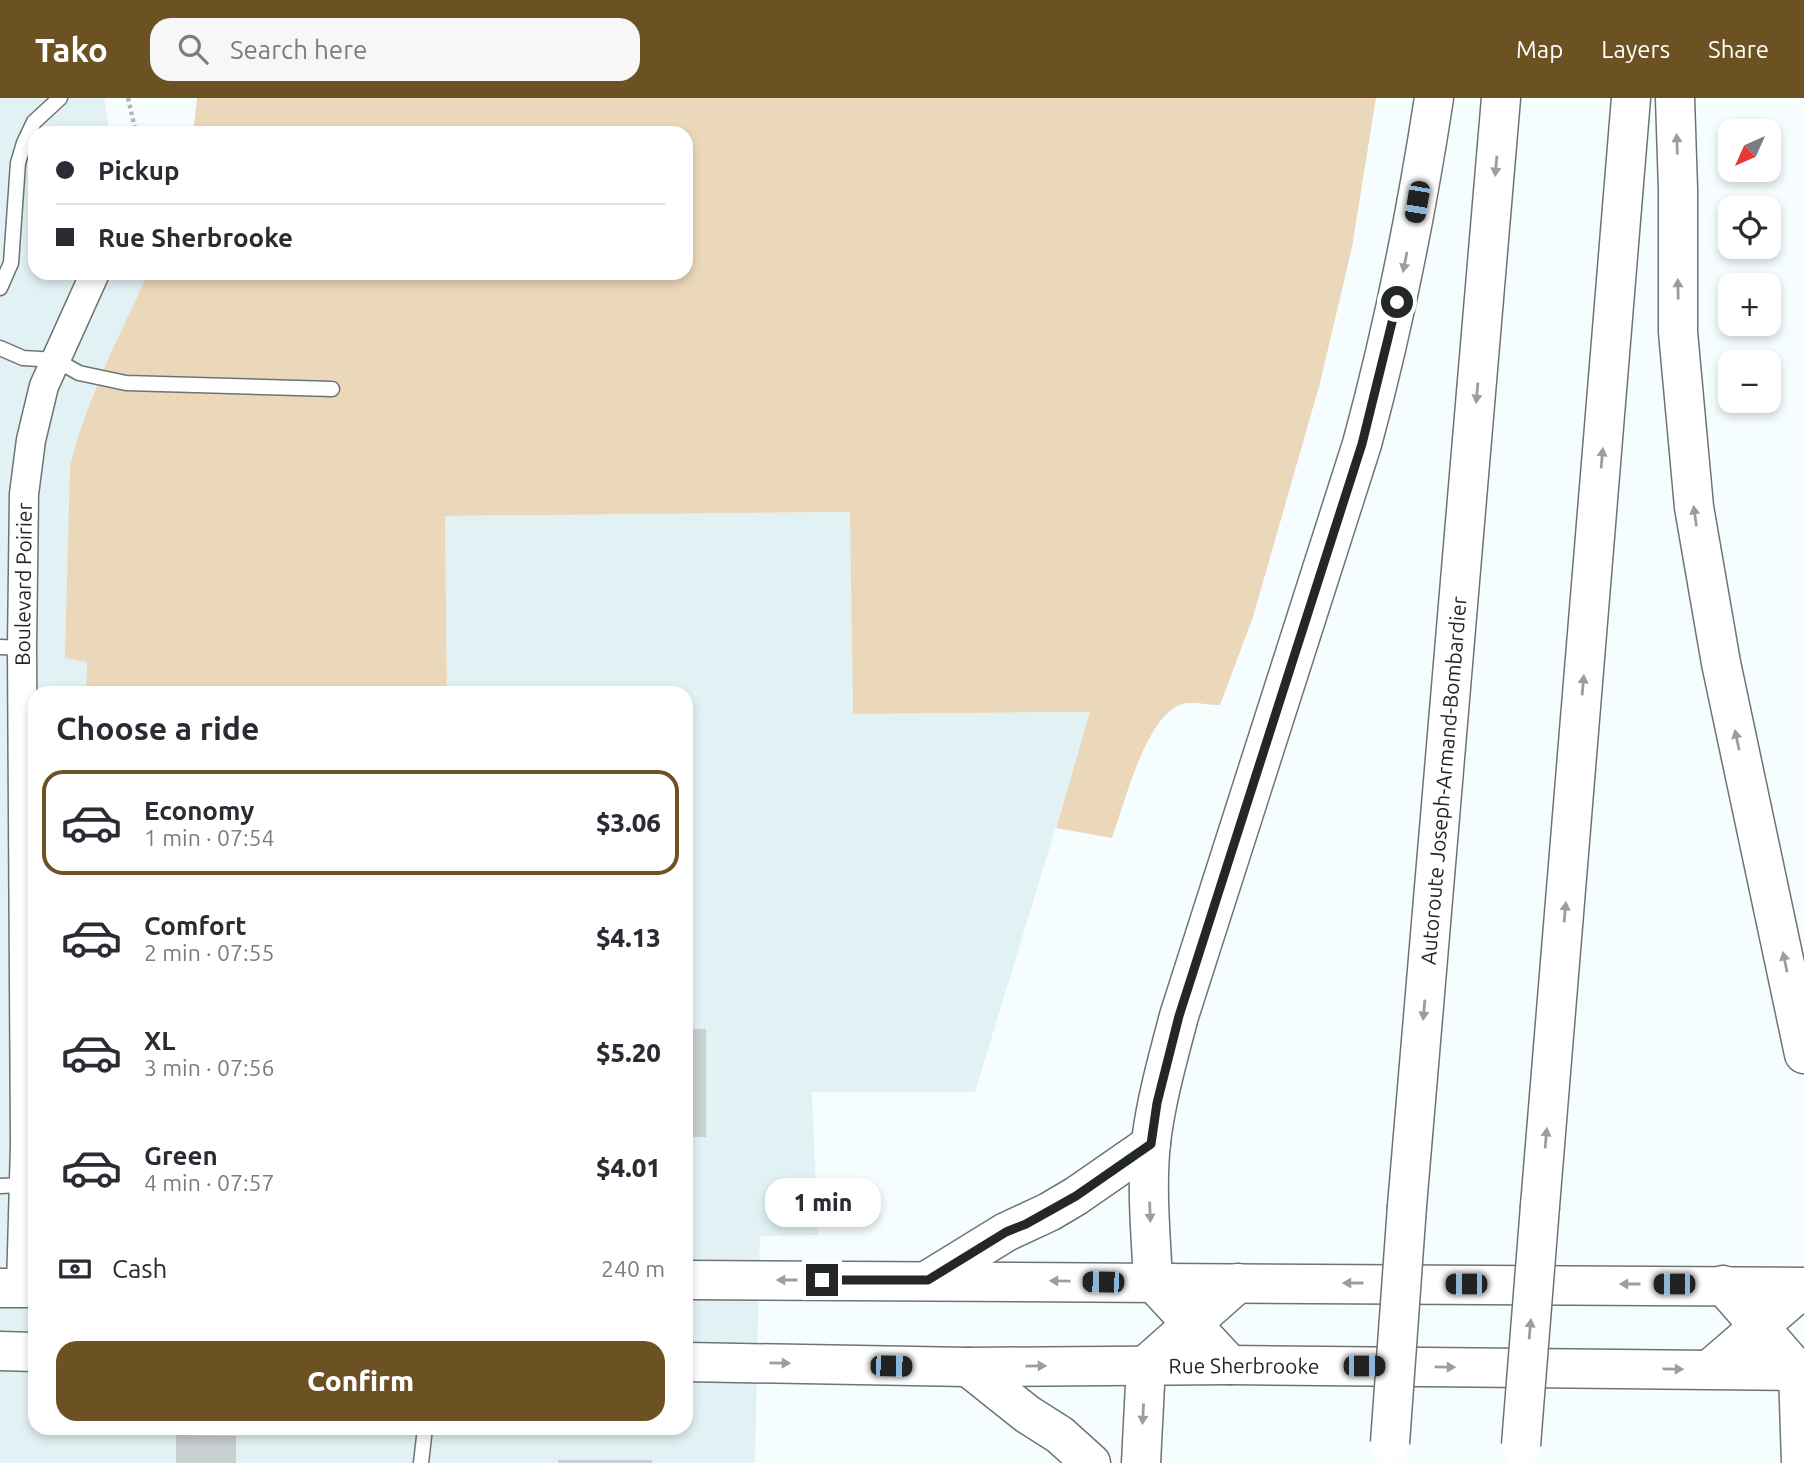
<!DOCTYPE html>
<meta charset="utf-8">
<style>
body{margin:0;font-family:Ubuntu,sans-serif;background:#f7f7f7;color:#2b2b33;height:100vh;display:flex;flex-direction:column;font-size:26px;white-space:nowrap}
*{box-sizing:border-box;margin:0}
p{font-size:23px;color:#7c7c81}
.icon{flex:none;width:38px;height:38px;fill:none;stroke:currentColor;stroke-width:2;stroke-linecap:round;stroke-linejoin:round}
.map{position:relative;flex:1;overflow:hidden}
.side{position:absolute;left:28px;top:588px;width:665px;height:749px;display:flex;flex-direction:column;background:#fff;border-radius:21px;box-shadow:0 4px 10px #0003}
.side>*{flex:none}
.banner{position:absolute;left:28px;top:28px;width:665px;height:154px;border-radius:21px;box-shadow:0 4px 10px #0003;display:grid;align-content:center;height:154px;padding:0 28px;background:#fff}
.needle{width:46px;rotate:225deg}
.buttons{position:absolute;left:1718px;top:21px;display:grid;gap:14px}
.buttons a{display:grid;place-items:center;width:63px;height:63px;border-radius:14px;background:#fff;box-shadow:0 4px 10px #0003;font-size:35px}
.end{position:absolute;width:32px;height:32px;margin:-16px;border:9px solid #242727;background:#fff;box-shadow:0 0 0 4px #fff}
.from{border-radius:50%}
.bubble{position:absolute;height:49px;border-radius:21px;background:#fff;box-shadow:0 4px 10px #0003;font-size:23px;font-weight:800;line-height:49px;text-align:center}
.car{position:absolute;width:21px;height:42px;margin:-21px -10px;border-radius:9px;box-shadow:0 0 5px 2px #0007;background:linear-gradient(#222 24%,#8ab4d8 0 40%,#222 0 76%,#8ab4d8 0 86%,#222 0)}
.banner b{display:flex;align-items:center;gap:24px;height:66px;font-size:26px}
.banner b+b{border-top:2px solid #e1e1e2}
.banner i{width:18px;height:18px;background:#2b2b33}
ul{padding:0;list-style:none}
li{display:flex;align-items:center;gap:21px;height:105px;margin:0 14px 10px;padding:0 14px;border:4px solid transparent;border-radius:21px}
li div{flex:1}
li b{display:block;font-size:26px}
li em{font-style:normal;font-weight:800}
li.active{border-color:#6c5123}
li>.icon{width:63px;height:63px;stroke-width:1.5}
h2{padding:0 28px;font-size:32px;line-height:84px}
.pay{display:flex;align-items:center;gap:18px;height:77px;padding:0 28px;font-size:26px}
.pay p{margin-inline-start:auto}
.primary-button{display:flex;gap:14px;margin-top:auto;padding:14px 28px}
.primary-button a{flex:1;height:80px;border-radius:21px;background:#6c5123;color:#fff;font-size:28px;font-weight:800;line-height:80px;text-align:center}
header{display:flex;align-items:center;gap:42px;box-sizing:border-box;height:98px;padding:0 35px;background:#6c5123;color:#fff}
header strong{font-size:33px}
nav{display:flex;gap:38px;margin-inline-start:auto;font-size:24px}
.search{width:490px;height:63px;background:#f7f7f7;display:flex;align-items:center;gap:18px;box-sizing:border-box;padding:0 24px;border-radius:21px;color:#7c7c81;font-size:26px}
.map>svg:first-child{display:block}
.built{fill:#e2f2f4}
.green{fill:#ebd8bb}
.building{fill:#c9d0d1}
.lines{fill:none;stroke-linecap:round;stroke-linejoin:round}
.lane-casing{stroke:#6d7474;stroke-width:17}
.street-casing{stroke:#6d7474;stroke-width:31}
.primary-casing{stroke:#6d7474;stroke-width:41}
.highway-casing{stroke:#6d7474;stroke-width:41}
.path{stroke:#b1b7b8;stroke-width:4.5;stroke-dasharray:3.5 3.5;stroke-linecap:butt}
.lane{stroke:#fff;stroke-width:14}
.street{stroke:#fff;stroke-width:28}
.primary{stroke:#fff;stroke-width:38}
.highway{stroke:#fff;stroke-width:38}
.highway-bridge-casing{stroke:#6d7474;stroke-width:41;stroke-linecap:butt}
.highway-bridge{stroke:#fff;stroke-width:38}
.oneway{fill:#9c9e9e}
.route{stroke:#242727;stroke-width:9}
.labels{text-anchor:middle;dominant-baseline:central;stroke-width:5;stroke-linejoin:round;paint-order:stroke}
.street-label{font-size:21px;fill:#242727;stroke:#fff}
</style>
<header>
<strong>Tako</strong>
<div class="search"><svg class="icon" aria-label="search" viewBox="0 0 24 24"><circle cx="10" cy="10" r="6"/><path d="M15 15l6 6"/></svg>Search here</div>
<nav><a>Map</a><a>Layers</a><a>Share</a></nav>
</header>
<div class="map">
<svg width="1804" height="1365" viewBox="0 0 1804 1365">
<rect width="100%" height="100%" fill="#f6fdfe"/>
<polygon class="built" points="0,0 104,0 110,35 35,35 35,175 148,175 92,297 65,559 87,564 86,595 35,595 35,1330 686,1330 686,595 447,595 445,418 851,414 853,616 1091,614 975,994 812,994 818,1137 760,1138 755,1365 0,1365"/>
<path class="green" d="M 197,0 L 1376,0 L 1352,149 L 1320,285 L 1253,519 L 1220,607 C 1209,607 1192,603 1182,606 C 1146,617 1124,707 1112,740 L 1056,730 L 1090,614 L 853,616 L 850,414 L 445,418 L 447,595 L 86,595 L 87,564 L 65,560 L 70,369 C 86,301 119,239 148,175 L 686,175 L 686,35 L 193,35 Z"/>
<g class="building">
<rect x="686" y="931" width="20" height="108"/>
<polygon points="176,1337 236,1338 236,1365 176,1365"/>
<rect x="558" y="1362" width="94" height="3"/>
</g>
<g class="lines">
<defs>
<g id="lane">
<polyline points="0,190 11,165 18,65 24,45 34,24 60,0"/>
<polyline points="0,250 23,260 56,262 79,275 126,285 332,291"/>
<polyline points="0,549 22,550"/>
<polyline points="0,1088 23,1087"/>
<polyline points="421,1365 425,1330"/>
</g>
<g id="street">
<path id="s1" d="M 21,1190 L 25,1047 L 22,550 L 24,396 L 31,342 L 44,288 L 95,175"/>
</g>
<g id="primary">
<polyline points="686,1182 1804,1189"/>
<polyline points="0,1190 35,1190"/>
<polyline points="0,1253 35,1254"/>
<path id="s2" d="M 686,1264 L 968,1269 L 1230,1267 L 1804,1273"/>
</g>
<g id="highway">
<polyline points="1675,0 1678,91 1678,234 1694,409 1721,565 1804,956"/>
<path id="s3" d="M 1407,1108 L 1501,0"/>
<polyline points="1540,1108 1631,0"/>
<polyline points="928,1182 1006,1134 1049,1114 1076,1098 1151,1046"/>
<polyline points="1723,1187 1798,1273 1801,1365"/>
<path d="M 1230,1267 L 1153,1184 C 1151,1138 1146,1091 1151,1044 C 1156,1002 1168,960 1179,918 L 1362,346 C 1393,232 1416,117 1434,0"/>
<polyline points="968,1269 1027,1316 1060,1337 1091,1365"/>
<polyline points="1710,1271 1804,1190"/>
<polyline points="1141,1365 1146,1267 1238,1185"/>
</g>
</defs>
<use href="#lane" class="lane-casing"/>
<use href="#street" class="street-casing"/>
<use href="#primary" class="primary-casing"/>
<use href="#highway" class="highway-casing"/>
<polyline class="path" points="128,0 136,35"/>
<use href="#lane" class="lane"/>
<use href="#street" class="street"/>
<use href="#primary" class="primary"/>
<use href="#highway" class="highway"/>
<defs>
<g id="highway-bridge">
<polyline points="1390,1345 1407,1108"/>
<polyline points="1521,1347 1540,1108"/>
</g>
</defs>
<use href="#highway-bridge" class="highway-bridge-casing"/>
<use href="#highway-bridge" class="highway-bridge"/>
</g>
<defs><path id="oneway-solid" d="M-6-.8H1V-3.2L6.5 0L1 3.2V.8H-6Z" transform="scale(1.75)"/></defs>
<g class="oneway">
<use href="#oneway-solid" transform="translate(1677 46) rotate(-92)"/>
<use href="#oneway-solid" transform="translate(1496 68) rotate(95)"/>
<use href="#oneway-solid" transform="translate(1405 164) rotate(101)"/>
<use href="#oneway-solid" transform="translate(1678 191) rotate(-91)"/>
<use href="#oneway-solid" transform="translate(1477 295) rotate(95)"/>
<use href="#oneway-solid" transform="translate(1602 360) rotate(-85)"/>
<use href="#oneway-solid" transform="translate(1695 418) rotate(-98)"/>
<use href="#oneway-solid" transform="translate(1583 587) rotate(-85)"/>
<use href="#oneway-solid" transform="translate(1737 642) rotate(-102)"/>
<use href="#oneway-solid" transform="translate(1565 814) rotate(-85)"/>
<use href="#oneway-solid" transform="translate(1785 864) rotate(-102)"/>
<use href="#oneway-solid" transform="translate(1424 912) rotate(95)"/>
<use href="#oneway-solid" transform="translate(1546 1040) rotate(-85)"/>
<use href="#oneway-solid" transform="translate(1150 1114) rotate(88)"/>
<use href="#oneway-solid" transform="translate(787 1182) rotate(-180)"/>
<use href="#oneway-solid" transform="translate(1060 1183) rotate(-179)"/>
<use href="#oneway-solid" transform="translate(1353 1185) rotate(-180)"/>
<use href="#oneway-solid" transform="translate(1630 1186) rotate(-180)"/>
<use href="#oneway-solid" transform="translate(1530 1231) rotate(-85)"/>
<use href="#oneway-solid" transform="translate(780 1265) rotate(1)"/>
<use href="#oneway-solid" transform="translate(1036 1268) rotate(-1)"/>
<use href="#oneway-solid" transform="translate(1445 1269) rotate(1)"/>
<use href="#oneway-solid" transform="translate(1673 1271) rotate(1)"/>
<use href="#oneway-solid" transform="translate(1143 1316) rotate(93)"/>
</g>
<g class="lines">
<polyline class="route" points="822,1182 928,1182 1006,1134 1026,1126 1076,1098 1151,1046 1157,1005 1179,918 1362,346 1397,204"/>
</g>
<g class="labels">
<g class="street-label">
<text stroke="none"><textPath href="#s1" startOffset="704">Boulevard Poirier</textPath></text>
<text stroke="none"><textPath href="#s3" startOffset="427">Autoroute Joseph-Armand-Bombardier</textPath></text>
<text stroke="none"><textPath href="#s2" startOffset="558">Rue Sherbrooke</textPath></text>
</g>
</g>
</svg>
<div class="buttons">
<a><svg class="needle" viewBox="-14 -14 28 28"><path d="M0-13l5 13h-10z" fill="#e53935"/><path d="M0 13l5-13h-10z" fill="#7c7c81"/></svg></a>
<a><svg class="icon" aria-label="locate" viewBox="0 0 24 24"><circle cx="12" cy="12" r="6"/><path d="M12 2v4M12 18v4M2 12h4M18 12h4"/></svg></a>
<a>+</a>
<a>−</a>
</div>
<i class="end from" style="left:1397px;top:204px"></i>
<i class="end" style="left:822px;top:1182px"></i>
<div class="bubble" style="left:765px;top:1080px;width:116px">1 min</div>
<i class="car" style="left:1417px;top:104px;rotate:190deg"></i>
<i class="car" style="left:1103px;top:1184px;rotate:271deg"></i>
<i class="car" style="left:1466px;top:1186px;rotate:270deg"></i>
<i class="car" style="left:1674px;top:1186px;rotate:270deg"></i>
<i class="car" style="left:891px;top:1268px;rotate:91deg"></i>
<i class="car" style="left:1364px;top:1268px;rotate:90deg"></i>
<div class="banner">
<b><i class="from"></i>Pickup</b>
<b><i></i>Rue Sherbrooke</b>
</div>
<section class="side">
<h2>Choose a ride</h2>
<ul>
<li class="active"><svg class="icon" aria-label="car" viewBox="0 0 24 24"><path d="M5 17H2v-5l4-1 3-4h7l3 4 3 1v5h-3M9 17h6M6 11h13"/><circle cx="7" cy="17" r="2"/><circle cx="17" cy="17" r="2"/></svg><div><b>Economy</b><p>1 min · 07:54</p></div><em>$3.06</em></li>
<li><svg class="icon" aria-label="car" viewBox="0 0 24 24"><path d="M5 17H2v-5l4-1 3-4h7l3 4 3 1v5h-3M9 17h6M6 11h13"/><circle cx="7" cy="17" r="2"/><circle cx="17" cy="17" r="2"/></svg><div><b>Comfort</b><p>2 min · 07:55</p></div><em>$4.13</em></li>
<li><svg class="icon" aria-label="car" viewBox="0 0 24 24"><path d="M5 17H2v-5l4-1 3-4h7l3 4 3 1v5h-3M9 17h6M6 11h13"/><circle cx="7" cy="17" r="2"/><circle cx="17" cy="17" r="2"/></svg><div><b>XL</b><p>3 min · 07:56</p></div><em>$5.20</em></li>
<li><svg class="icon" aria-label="car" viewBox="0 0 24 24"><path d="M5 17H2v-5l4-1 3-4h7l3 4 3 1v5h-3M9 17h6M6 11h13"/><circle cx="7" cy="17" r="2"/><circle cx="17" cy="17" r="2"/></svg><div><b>Green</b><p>4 min · 07:57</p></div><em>$4.01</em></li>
</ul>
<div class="pay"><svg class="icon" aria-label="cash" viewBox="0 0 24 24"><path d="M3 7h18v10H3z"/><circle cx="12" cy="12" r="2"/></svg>Cash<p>240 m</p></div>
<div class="primary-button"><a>Confirm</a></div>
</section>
</div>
